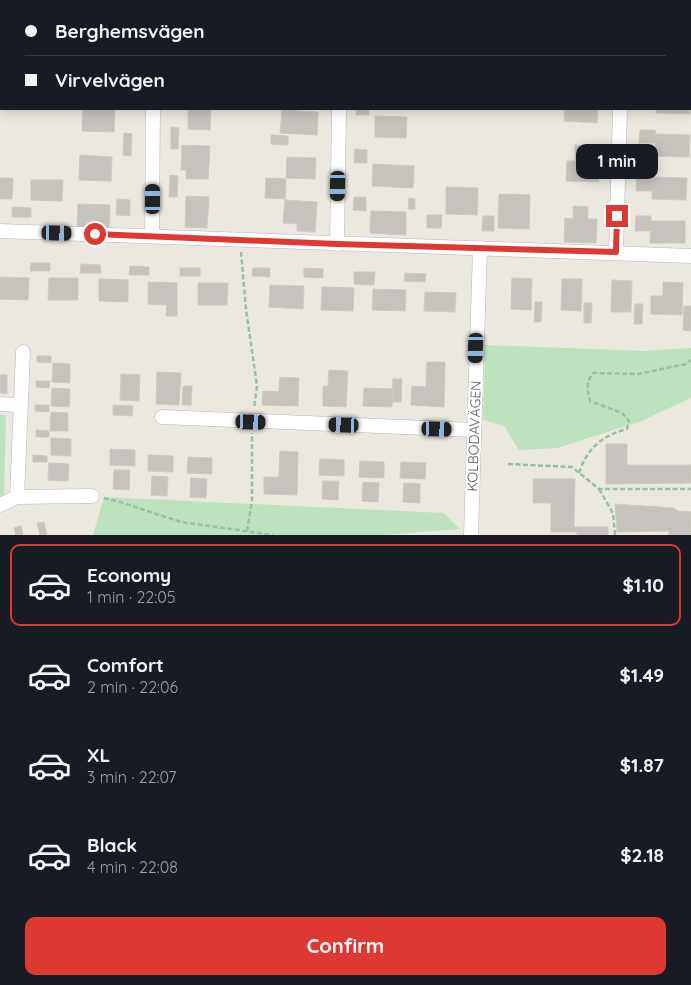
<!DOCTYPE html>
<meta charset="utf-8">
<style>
body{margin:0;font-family:Quicksand,sans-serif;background:#242831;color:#f1f3f6;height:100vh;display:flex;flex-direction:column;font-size:19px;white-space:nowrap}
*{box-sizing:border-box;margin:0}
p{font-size:16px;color:#9ea1a6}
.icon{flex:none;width:28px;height:28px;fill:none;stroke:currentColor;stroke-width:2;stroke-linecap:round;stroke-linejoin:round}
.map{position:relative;height:535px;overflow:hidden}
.drawer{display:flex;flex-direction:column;background:#171b24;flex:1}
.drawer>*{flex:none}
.hud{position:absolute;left:0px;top:0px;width:691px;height:110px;box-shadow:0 2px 12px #0003;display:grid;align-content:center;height:110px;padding:0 25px;background:#171b24}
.end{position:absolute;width:22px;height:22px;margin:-11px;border:6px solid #de3833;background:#fff;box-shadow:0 0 0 2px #fff}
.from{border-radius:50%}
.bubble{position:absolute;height:35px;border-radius:10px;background:#171b24;box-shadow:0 2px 12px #0003;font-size:16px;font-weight:800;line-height:35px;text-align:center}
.car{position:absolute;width:15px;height:30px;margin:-15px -8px;border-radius:6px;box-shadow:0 0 4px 1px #0007;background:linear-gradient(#222 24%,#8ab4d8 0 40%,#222 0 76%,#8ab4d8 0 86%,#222 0)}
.hud b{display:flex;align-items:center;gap:18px;height:48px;font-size:19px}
.hud b+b{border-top:1px solid #363941}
.hud i{width:12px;height:12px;background:#f1f3f6}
ul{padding:9px 0 0;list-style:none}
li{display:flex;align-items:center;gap:15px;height:82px;margin:0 10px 8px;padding:0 15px;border:2px solid transparent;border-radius:10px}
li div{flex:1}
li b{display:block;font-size:19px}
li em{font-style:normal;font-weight:800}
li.on{border-color:#de3833}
li>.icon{width:45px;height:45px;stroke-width:1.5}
.cta{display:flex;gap:10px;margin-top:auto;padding:10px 25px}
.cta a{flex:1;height:58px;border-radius:10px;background:#de3833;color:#fff;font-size:20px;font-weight:800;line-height:58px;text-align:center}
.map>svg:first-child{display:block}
.green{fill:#bfe2be}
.building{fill:#c6c3be;stroke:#cfc9bf}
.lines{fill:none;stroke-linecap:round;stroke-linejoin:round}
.street-casing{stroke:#b3b6ba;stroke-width:15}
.path{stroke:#98c2a1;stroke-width:2.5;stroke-dasharray:5 2.5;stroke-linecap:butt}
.street{stroke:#fff;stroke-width:14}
.route{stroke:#de3833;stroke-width:6}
.labels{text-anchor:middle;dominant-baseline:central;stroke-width:4;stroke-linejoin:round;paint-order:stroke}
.street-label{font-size:14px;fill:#595d60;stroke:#fff}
</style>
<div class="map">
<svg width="691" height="535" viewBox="0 0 691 535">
<rect width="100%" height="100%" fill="#ebe8e0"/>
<g class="green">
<polygon points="485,345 643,351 691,348 691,398 639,422 557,448 519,450 504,426 483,420"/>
<polygon points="0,415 6,415 4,497 0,499"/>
<polygon points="104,497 444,513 460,529 384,535 93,535"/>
</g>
<g class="building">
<polygon points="690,92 690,114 656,113 656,109 690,109"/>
<polygon points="83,109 115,109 114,132 82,131"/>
<polygon points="188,109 211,109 210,130 188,129"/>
<rect x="356" y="109" width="13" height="6"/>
<polygon points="565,109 598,109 597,123 564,121"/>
<polygon points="282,110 318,112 317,135 280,133"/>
<polygon points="375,116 407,117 406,138 375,137"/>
<polygon points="171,127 179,128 178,149 171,149"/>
<polygon points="640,130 655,130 656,134 690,135 689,157 655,156 655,143 639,143"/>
<polygon points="124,133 132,134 131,156 123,155"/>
<polygon points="271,135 288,136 288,145 271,144"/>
<polygon points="182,145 210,146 208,179 186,179 186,170 181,170"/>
<polygon points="575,145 589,146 589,161 599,162 599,182 566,181 567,161 575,161"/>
<polygon points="355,149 367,150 367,163 354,163"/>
<polygon points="80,155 112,157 111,181 79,180"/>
<polygon points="287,157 316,158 315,179 286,178"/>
<polygon points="373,164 414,166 413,188 372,186"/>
<polygon points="637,173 652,173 653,177 687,178 686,200 652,199 652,191 636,191"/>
<polygon points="170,175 178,176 177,197 169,197"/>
<polygon points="0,178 13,178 12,199 0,199"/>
<polygon points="266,178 286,179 285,199 265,198"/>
<polygon points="31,180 63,180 62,201 31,200"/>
<polygon points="446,187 478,188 477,215 446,214"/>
<polygon points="499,194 530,195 529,229 498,228"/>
<polygon points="186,196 209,197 207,228 185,227"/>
<polygon points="354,197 366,197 366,211 353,210"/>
<polygon points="409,198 415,199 415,209 408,209"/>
<polygon points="117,199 130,200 130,216 116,215"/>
<polygon points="285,200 317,202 315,232 297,231 297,224 283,223"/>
<polygon points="78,204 110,205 109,229 77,228"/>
<polygon points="573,206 588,207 588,219 597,219 596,243 564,242 565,218 573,219"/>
<polygon points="12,207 31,208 31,217 12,217"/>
<polygon points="371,211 406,212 406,235 370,233"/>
<polygon points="427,215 442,215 441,228 427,228"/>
<polygon points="483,216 494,216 494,231 482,231"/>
<polygon points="636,216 651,216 651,221 685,221 685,243 650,243 651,231 635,231"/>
<polygon points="31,263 50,263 50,271 30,271"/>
<polygon points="81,264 100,265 101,273 80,273"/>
<polygon points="130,266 149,267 149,275 129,275"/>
<rect x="180" y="268" width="20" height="8"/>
<polygon points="253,268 270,268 270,277 252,276"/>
<polygon points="304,268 323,269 323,278 304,277"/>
<polygon points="354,272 375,272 374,285 354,284"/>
<polygon points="405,273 426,274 425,282 404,281"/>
<polygon points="0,277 29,278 28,300 0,299"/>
<polygon points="49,278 78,278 78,300 48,300"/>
<polygon points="512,278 532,279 531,310 511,309"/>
<polygon points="99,279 128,280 128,302 99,301"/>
<polygon points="562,279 582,279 581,311 561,310"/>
<polygon points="612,280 632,281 631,312 611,312"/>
<polygon points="148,282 177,283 177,316 166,316 167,305 148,304"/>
<polygon points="663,282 683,283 682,315 651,314 651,296 663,296"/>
<polygon points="198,283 228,283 227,305 198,305"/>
<polygon points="270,285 304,286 303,309 269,307"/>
<polygon points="322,287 354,288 353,311 321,310"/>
<polygon points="373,289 406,290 405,311 372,310"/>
<polygon points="425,292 456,293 455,312 424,311"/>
<polygon points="535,302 542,302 541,322 534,322"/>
<polygon points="584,303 592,303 591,323 584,323"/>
<polygon points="635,304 643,304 642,324 634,324"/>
<polygon points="684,306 691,306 691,331 683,330"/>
<polygon points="37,356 51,356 51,363 37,362"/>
<polygon points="427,362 445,362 444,407 411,405 412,386 426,387"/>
<polygon points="53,363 70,364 70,383 52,382"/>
<polygon points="329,370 348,371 346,407 323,406 323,386 328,386"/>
<polygon points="157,372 181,373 179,405 156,404"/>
<polygon points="121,374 140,375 139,401 120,400"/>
<polygon points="0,375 7,375 7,394 0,393"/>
<polygon points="280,377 299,378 298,406 262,405 263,391 279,392"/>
<polygon points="393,379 402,379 401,402 392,402"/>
<polygon points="36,381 50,381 49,388 36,387"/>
<polygon points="183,386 192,386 191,405 182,405"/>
<polygon points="52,388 70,389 69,407 51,406"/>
<polygon points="364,388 393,389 392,407 363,406"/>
<polygon points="35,405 49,405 49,412 35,411"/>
<polygon points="113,405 133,406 132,416 113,415"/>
<polygon points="51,412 68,413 68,431 50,431"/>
<polygon points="36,430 49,431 49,437 36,437"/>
<polygon points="51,438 71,439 71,456 51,455"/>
<polygon points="606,444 627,444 627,465 691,465 691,483 606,484"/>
<polygon points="110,449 135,450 135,466 110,465"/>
<polygon points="280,451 298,452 297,495 264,494 264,477 279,477"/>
<polygon points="33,455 47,456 47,462 33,462"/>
<polygon points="148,455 173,456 173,472 148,471"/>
<polygon points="188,457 212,458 212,474 187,473"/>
<polygon points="320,459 344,460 344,476 319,475"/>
<polygon points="360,461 384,462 384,478 359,477"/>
<polygon points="401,462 426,463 425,479 400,478"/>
<polygon points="49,463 69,464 68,481 48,480"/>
<polygon points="114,470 130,470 129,490 113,489"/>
<polygon points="152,476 168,477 167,496 151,495"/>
<polygon points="191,478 207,479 206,498 190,497"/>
<polygon points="533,479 575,479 574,527 608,527 608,535 577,535 577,532 551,532 551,503 533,503"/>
<polygon points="323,481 339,481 338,500 322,499"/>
<polygon points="363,482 379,483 378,502 362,501"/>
<polygon points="404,483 420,484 420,503 403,502"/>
<polygon points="615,504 674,508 678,511 691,512 691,535 669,535 669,531 617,532"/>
<polygon points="44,522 47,535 40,535 37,523"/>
<polygon points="21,526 23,535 16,535 14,528"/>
</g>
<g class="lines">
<defs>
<g id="street">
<polyline points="565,0 566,1"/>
<polyline points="434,1 464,0"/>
<polyline points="0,18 1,18"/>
<polyline points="0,231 691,256"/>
<polyline points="152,236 153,109"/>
<polyline points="337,244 339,109"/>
<polyline points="616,252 620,109"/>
<polyline points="0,404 20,405"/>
<polyline points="162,417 474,430"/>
<polyline points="17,497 92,496"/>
<polyline points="0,505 17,497 23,352"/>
<polyline points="471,535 480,248"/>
</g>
</defs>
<use href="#street" class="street-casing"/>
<g class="path">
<polyline points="344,0 346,1"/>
<polyline points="206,1 206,0"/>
<polyline points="231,1 240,0"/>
<polyline points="241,252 246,309 257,386 254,408"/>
<polyline points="508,464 572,467 599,489 691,489"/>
<path d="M 579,473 C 587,448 603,435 627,429 L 629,421 L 622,413 L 590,401 C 587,390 586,382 593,373 L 638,374 L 686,364 L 691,360"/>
<polyline points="599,489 613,513 615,535"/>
<polyline points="104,498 120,502 181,522 273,535"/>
<polyline points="247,531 252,501 252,433"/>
</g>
<use href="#street" class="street"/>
</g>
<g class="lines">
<polyline class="route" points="95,234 337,244 616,252 617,216"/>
</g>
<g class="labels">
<g class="street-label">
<text transform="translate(474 436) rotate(-88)">KOLBODAVÄGEN</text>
</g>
</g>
</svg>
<i class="end from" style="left:95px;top:234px"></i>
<i class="end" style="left:617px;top:216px"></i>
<div class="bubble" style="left:576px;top:144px;width:82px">1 min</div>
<i class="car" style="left:338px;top:186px;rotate:181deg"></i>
<i class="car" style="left:153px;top:199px;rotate:0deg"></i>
<i class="car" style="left:57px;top:233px;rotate:91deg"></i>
<i class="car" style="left:476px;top:348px;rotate:182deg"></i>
<i class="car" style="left:251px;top:422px;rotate:92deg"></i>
<i class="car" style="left:344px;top:425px;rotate:272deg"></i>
<i class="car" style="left:437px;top:429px;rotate:92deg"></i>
<div class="hud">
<b><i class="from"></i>Berghemsvägen</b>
<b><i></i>Virvelvägen</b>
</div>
</div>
<section class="drawer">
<ul>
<li class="on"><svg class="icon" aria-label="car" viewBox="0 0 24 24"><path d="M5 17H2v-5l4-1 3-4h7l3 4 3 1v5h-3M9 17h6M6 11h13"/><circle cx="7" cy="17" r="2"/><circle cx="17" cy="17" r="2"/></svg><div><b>Economy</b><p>1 min · 22:05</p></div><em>$1.10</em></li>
<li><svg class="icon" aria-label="car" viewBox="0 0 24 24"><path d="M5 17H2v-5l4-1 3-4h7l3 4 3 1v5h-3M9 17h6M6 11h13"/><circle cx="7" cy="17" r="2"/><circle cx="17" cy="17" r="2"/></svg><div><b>Comfort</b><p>2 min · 22:06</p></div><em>$1.49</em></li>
<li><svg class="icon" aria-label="car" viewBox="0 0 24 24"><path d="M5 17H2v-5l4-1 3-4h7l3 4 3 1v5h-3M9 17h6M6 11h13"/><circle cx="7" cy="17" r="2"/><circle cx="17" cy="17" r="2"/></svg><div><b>XL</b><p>3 min · 22:07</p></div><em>$1.87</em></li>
<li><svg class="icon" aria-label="car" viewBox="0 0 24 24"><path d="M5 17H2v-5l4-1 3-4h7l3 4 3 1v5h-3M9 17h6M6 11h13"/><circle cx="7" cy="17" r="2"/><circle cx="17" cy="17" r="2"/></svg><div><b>Black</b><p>4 min · 22:08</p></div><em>$2.18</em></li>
</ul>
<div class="cta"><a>Confirm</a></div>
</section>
